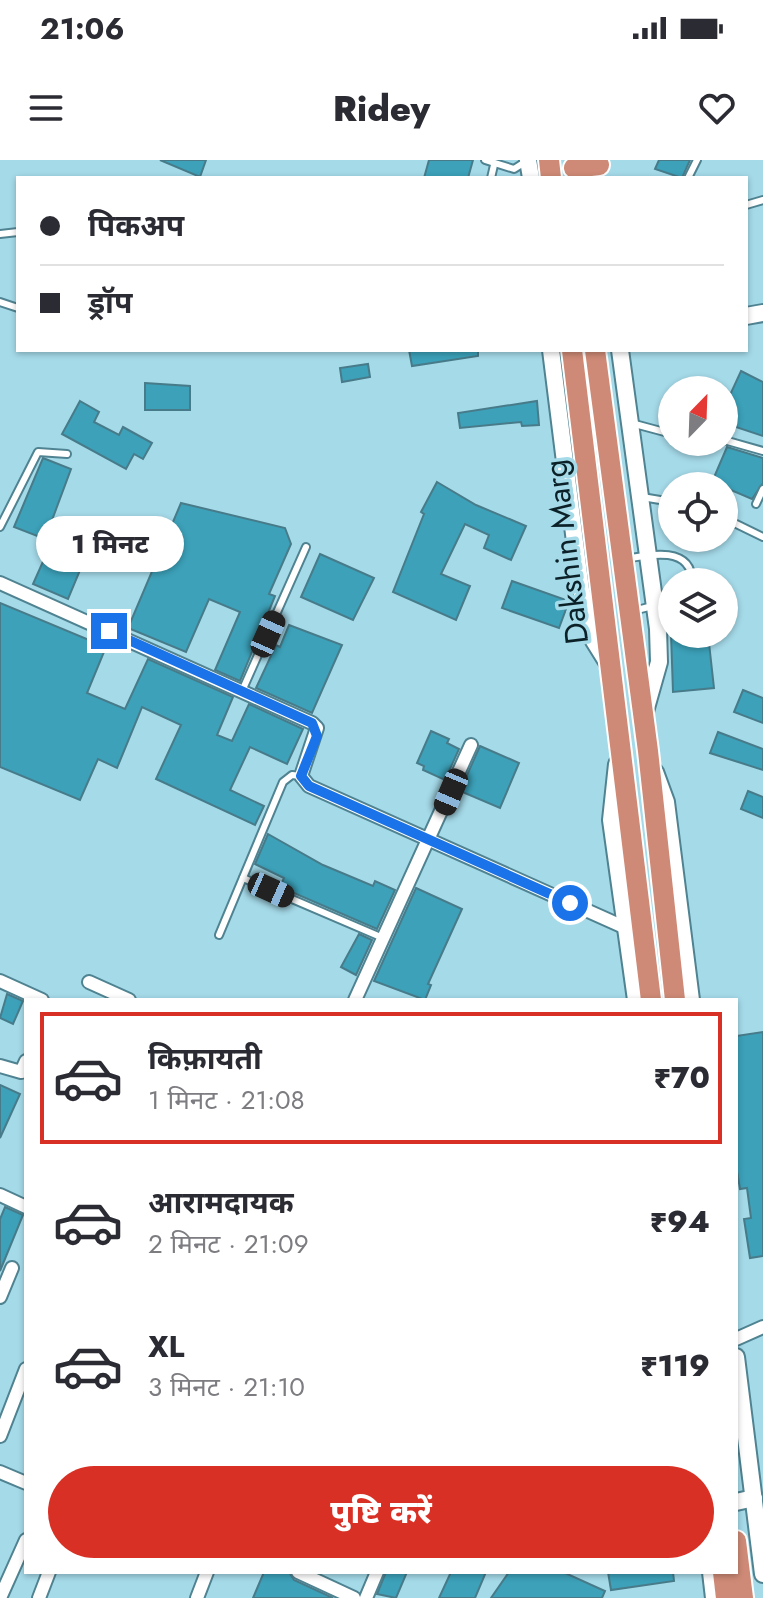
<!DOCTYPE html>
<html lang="hi">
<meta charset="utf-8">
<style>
body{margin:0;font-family:Jost,"Noto Sans Devanagari",sans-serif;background:#f2f2f3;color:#2b2b33;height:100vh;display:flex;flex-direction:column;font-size:30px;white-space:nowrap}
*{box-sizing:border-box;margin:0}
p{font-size:26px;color:#7c7c81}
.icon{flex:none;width:44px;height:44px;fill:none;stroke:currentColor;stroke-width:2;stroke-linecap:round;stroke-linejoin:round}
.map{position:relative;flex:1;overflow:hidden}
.drawer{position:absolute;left:24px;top:838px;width:714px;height:576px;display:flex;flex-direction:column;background:#fff;border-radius:0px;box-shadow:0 2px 6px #0004}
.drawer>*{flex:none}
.guide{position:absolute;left:16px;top:16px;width:732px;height:176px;border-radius:0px;box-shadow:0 2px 6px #0004;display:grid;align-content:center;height:176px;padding:0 24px;background:#fff}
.needle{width:52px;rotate:23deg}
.tools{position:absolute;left:658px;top:216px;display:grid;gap:16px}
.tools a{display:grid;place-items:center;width:80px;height:80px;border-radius:50%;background:#fff;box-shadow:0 2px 6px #0004;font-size:40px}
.end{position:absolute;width:36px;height:36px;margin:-18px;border:10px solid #1a73e8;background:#fff;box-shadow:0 0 0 4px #fff}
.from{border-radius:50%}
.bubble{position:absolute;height:56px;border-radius:28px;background:#fff;box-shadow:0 2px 6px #0004;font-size:26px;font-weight:800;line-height:56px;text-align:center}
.car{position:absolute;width:24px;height:48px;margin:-24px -12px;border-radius:10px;box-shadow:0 0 6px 2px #0007;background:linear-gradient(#222 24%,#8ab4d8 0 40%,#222 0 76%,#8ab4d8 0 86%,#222 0)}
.guide b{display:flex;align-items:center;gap:28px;height:76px;font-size:30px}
.guide b+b{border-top:2px solid #e1e1e2}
.guide i{width:20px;height:20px;background:#2b2b33}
ul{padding:14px 0 0;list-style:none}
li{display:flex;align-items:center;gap:24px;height:132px;margin:0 16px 12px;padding:0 8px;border:4px solid transparent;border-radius:0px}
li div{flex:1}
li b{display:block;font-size:30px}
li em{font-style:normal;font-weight:800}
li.selected{border-color:#d93025}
li>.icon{width:72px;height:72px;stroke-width:1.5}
.action{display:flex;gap:16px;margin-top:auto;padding:16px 24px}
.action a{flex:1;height:92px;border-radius:48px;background:#d93025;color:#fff;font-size:32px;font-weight:800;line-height:92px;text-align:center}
.status{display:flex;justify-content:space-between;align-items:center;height:56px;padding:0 40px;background:#fff;direction:ltr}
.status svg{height:22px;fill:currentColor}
header{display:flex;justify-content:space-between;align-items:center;height:104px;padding:0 24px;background:#fff;font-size:36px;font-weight:800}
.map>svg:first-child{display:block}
.building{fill:#3ca1b9;stroke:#487b89;stroke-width:2}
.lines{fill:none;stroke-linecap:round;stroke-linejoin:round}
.service-casing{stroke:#508391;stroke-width:10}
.minor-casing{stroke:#508391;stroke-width:16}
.tertiary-casing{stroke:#508391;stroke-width:20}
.trunk-casing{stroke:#fff;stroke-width:24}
.service{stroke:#fff;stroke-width:6}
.minor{stroke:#fff;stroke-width:12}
.tertiary{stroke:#fff;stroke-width:16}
.trunk{stroke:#ce8a76;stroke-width:20}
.route{stroke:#1a73e8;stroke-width:10}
.labels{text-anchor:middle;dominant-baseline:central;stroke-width:7;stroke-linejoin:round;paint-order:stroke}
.street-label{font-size:32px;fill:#0b2127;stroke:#a5dae9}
</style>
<div class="status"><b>21:06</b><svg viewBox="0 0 49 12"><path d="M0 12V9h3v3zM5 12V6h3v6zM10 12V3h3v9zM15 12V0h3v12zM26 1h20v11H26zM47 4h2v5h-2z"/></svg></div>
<header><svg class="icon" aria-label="menu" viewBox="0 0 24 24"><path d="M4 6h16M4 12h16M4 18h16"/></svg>Ridey<svg class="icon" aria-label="heart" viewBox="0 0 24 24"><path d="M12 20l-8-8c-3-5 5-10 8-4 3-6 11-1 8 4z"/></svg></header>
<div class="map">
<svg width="763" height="1438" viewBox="0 0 763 1438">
<rect width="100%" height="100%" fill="#a5dae9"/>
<g class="building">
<polygon points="160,0 206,0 200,17"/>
<polygon points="429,0 473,0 468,18 424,18"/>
<polygon points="659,0 690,0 682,18 655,9"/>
<polygon points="409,190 478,190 478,196 412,206"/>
<polygon points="368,204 370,217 342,222 340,208"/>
<polygon points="741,211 763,222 763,276 724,263 724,248"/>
<polygon points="145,223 190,226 190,250 145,250"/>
<polygon points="80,241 99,252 94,262 119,275 123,267 152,283 143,299 134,294 126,309 62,274"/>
<polygon points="537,241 539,265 522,266 521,262 460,268 458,253"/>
<polygon points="727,287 763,298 763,323 752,339 712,322"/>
<polygon points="43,298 71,309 45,379 14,367"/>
<polygon points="437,322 476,345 526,366 511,400 484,388 489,375 465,364 441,414 470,426 456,460 393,432 424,354 421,352"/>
<polygon points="181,343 285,368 291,384 269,434 275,436 240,521 215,510 240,452 209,439 186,492 128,468"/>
<polygon points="49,388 83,403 68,439 33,424"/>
<polygon points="320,394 374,418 353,460 301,437"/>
<polygon points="512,421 569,441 559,468 502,448"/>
<polygon points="0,443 106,487 87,533 125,549 148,499 233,537 217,575 232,581 249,544 303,569 287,604 250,587 230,630 264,646 255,665 156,619 181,565 142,547 117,608 98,599 80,640 0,607"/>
<polygon points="289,465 342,485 312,553 256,528 276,485 280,487"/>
<polygon points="671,474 708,474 714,528 673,532"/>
<polygon points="743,530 763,538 763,563 734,552"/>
<polygon points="431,571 449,579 447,583 459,589 445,620 423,610 424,606 417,603"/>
<polygon points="718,572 763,589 763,610 710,593"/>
<polygon points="480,586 519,603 500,648 460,631"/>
<polygon points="748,631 763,637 763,658 741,649"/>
<polygon points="268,674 323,705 373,726 375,721 395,730 377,769 280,727 284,718 255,704"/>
<polygon points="416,728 462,749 428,824 431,825 425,840 374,821"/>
<polygon points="359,774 372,780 356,815 341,807"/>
<polygon points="7,834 23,841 13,864 0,858"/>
<polygon points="763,872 763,1096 750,1098 744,1059 751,1058 747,1028 740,1029 736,1005 736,876"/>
<polygon points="0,925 20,934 0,978"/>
<polygon points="5,1047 23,1055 0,1111 0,1059"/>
<polygon points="264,1412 289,1412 294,1420 333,1438 253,1438"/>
<polygon points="386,1412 407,1412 396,1438 377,1434"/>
<polygon points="451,1412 486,1412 475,1438 439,1438"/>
<polygon points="509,1412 563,1412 605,1431 602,1438 491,1438"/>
<polygon points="608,1412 673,1412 674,1421 611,1430"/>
</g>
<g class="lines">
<defs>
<g id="service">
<polyline points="485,0 514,9 525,2"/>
<polyline points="491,18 494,5"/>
<polyline points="688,18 697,0"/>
<polyline points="746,45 763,40"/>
<polyline points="0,74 18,72"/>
<polyline points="0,142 18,148"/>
<polyline points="631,263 672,274"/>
<polyline points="724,280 763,291"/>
<polyline points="642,337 672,342"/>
<polyline points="756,344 763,329"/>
<polyline points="724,358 763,377"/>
<polyline points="0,367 38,292 67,294"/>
<path d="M 625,399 C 651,394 692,386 692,422"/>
<polyline points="633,451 672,441"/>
<polyline points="242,531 306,387"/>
<polyline points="243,718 383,778"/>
<polyline points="219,775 283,622 292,615 301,616"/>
</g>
<g id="minor">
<polyline points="0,423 312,563 317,568 301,616 309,626 626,768"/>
<polyline points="0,821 42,840"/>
<polyline points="89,822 129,840"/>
<polyline points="355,840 471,585"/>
<polyline points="0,906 21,912 26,901"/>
<polyline points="0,1035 26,1047"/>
<polyline points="0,1137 12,1108"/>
<polyline points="736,1179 763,1167"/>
<polyline points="0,1276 26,1209"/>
<polyline points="0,1312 26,1323"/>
<polyline points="298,1412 354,1438"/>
<polyline points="0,1438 26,1380"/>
<polyline points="39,1438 49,1412"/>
<polyline points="197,1438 207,1412"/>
<polyline points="366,1438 377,1412"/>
</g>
<g id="tertiary">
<polyline points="528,0 531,18"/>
<polyline points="746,156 763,153"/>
<polyline points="551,190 581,430 594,481 609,505"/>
<polyline points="620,190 658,469 659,502 644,555"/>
<polyline points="617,604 611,660 636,840"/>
<polyline points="655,612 666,642 691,840"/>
<polyline points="736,1197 763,1414"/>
<polyline points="736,1342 754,1338"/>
<polyline points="711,1412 714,1438"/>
</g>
<g id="trunk">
<polyline points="549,0 551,18"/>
<polyline points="574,8 599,5"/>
<polyline points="572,190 651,840"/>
<polyline points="595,190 648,591 675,840"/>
<polyline points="736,1381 743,1438"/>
<polyline points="723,1412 726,1438"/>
</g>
</defs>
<use href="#service" class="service-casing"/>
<use href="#minor" class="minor-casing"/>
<use href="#tertiary" class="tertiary-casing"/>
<use href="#trunk" class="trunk-casing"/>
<use href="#service" class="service"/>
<use href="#minor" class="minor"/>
<use href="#tertiary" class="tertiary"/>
<use href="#trunk" class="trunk"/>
</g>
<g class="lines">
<polyline class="route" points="109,471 312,563 317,576 301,616 309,626 570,743"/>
</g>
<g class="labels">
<g class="street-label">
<text transform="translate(566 392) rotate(-97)">Dakshin Marg</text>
</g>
</g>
</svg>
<div class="tools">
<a><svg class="needle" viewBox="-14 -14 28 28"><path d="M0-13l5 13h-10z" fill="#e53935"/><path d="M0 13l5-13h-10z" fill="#7c7c81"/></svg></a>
<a><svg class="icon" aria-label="locate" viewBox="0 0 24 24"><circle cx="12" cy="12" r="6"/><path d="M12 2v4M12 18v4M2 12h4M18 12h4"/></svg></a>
<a><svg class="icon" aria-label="layers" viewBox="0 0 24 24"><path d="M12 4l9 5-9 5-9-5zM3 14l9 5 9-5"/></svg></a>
</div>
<i class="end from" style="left:570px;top:743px"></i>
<i class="end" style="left:109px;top:471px"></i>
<div class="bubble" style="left:36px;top:356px;width:148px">1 मिनट</div>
<i class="car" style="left:268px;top:474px;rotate:24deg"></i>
<i class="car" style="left:451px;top:632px;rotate:203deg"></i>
<i class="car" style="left:271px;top:730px;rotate:114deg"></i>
<div class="guide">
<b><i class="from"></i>पिकअप</b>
<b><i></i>ड्रॉप</b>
</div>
<section class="drawer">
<ul>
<li class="selected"><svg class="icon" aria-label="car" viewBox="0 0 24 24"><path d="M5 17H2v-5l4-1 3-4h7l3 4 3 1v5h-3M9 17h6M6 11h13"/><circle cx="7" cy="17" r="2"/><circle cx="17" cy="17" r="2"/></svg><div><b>किफ़ायती</b><p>1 मिनट · 21:08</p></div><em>₹70</em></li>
<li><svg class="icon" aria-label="car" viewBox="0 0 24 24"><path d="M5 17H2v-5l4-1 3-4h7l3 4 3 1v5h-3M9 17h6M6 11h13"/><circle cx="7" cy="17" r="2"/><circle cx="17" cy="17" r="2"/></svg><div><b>आरामदायक</b><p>2 मिनट · 21:09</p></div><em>₹94</em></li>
<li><svg class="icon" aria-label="car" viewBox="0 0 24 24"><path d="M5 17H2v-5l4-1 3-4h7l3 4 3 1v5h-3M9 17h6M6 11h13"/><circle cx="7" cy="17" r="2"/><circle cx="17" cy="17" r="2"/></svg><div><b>XL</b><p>3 मिनट · 21:10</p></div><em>₹119</em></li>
</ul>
<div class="action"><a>पुष्टि करें</a></div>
</section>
</div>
